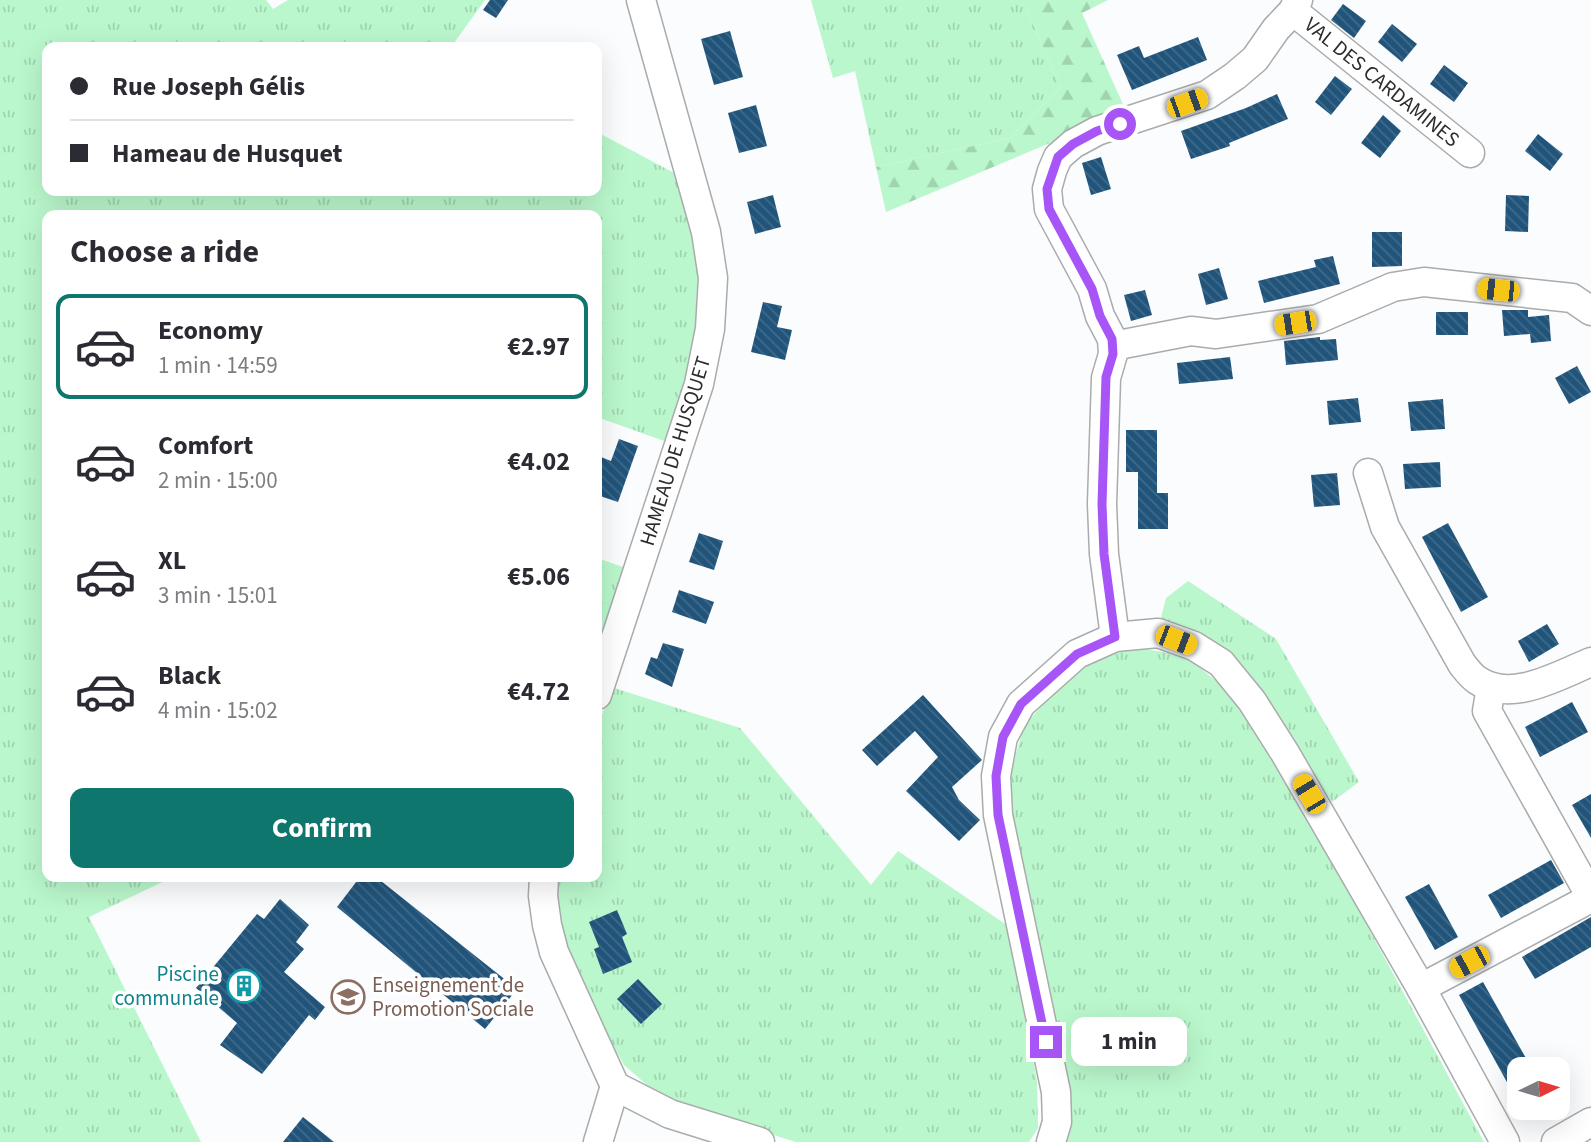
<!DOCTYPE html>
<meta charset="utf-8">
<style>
body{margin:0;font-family:"Source Sans 3",sans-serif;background:#f7f7f7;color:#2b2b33;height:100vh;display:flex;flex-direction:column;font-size:26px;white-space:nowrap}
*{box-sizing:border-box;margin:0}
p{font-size:23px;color:#7c7c81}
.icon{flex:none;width:38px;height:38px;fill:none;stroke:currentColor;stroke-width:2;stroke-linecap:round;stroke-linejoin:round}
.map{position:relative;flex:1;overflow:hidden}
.sheet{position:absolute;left:42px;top:210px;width:560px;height:672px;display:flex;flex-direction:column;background:#fff;border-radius:14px;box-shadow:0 7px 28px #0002}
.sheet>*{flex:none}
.hud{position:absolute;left:42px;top:42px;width:560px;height:154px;border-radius:14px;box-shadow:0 7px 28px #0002;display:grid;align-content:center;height:154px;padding:0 28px;background:#fff}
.needle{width:46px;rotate:85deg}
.controls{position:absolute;left:1507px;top:1057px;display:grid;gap:14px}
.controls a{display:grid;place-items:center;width:63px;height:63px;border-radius:14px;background:#fff;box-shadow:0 7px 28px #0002;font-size:35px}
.end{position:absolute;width:32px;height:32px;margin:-16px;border:9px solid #a855f7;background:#fff;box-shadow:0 0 0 4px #fff}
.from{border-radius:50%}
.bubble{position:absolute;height:49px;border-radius:14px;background:#fff;box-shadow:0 7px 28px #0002;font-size:23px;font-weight:700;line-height:49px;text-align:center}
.car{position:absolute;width:21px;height:42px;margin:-21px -10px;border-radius:9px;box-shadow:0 0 5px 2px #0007;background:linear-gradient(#f5c518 24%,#345 0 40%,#f5c518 0 76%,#345 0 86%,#f5c518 0)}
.hud b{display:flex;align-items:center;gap:24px;height:66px;font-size:26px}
.hud b+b{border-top:2px solid #e1e1e2}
.hud i{width:18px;height:18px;background:#2b2b33}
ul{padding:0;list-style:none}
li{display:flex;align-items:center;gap:21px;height:105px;margin:0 14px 10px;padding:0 14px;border:4px solid transparent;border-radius:14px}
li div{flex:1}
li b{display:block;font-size:26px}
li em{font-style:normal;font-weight:700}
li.on{border-color:#0f766e}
li>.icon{width:63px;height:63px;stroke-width:1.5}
h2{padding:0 28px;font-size:32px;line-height:84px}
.primary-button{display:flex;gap:14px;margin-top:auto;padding:14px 28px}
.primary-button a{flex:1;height:80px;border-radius:14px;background:#0f766e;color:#fff;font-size:28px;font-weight:700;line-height:80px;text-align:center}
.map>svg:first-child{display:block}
.grass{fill:url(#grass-tufts)}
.forest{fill:url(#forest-firs)}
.building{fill:url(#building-back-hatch)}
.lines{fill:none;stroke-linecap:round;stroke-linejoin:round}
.minor-casing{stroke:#aaabac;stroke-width:31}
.minor{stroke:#fff;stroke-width:28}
.route{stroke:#a855f7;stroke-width:9}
.labels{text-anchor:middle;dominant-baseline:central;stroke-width:7;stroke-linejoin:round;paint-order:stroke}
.street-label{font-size:21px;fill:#2b2c2c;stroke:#fff}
.culture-label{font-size:21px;fill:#0d838f;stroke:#fff;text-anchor:end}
.education-label{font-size:21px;fill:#785e54;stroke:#fff;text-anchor:start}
</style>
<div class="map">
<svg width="1591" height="1142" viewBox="0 0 1591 1142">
<defs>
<pattern id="grass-tufts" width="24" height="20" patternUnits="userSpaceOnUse" patternTransform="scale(1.75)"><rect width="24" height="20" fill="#baf7cc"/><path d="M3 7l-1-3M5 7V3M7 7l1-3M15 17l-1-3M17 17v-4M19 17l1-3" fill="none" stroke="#a0d4af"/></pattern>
<pattern id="forest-firs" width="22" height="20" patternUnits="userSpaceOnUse" patternTransform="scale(1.75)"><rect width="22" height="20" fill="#baf7cc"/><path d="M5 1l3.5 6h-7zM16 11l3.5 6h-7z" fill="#a0d4af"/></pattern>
<pattern id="building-back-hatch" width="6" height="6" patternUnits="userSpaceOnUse" patternTransform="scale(1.75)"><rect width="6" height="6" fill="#21547b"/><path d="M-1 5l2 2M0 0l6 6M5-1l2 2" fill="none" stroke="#416a89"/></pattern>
</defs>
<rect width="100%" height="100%" fill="#fafcfd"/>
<g class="grass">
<polygon points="0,0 266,0 273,9 288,0 485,0 451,47 47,47 47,191 597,191 597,132 678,175 698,261 695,345 667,442 597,417 597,215 47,215 47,877 173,877 89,917 201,1142 0,1142"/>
<polygon points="811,0 1022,0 1061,87 1010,138 876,167 855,71 833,78"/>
<polygon points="597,558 626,568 597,662"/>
<polygon points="1188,581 1276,639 1359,782 1332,802 1251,677 1207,640 1159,625 1166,598"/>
<polygon points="1133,647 1186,656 1229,692 1268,742 1484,1142 1061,1142 1014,839 1011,771 1024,726 1065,679 1097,657"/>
<polygon points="611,687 740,728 871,885 898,851 1008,926 1037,1081 1038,1128 1029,1142 796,1142 722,1119 655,1092 624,1065 590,1004 555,924 554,877 597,877 597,731"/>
</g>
<polygon class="forest" points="1022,0 1108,0 1082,13 1126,111 886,212 876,167 1010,138 1061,87"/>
<g class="building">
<polygon points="490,0 508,0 496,18 483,10"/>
<polygon points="1343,4 1366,21 1354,38 1331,20"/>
<polygon points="1392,24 1417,44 1402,62 1378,42"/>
<polygon points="730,31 743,77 714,85 701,39"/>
<polygon points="1198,37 1207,60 1132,90 1117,55 1139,46 1144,58"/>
<polygon points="1444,65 1468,83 1454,102 1430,84"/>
<polygon points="1335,76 1352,89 1331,115 1315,102"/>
<polygon points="1277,94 1288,119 1229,143 1230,146 1191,159 1181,131 1246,108"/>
<polygon points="756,105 767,146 739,153 728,113"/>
<polygon points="1383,115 1401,131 1380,158 1361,143"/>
<polygon points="1538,134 1563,154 1550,171 1525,151"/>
<polygon points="1101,157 1111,189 1091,195 1082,163"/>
<polygon points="773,195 781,227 755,234 747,202"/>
<polygon points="1506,195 1529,196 1528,232 1505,231"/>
<polygon points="1372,232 1402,232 1402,266 1372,267"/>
<polygon points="1333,256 1340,284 1264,303 1258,281 1316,267 1314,260"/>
<polygon points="1219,268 1228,299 1206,305 1198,274"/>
<polygon points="1145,290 1152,315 1131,321 1124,295"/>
<polygon points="763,302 782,306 777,327 792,330 785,360 751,352"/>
<polygon points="1502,310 1528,310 1528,317 1549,315 1551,341 1531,343 1530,334 1504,336"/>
<rect x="1436" y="312" width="32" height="23"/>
<polygon points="1320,337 1320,340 1336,339 1338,360 1286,365 1284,341"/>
<polygon points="1230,357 1233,379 1179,384 1177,363"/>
<polygon points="1577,366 1591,392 1569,404 1555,378"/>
<polygon points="1358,398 1361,422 1329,425 1327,401"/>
<polygon points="1443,399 1445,429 1411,431 1408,402"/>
<polygon points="1126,430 1157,430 1157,493 1168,493 1168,529 1138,529 1138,472 1126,472"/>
<polygon points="619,439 638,446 618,502 597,495 597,469 601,457 611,461"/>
<polygon points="1440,462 1441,487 1405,489 1403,464"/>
<polygon points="1337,473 1340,505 1314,507 1311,475"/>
<polygon points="1448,523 1488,597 1461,612 1422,537"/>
<polygon points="699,533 723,541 714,570 689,562"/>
<polygon points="679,590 714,602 706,624 672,612"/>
<polygon points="1547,624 1559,644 1529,662 1518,641"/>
<polygon points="663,643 684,649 672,687 645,674 651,657 657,659"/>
<polygon points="923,695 982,760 952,787 959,800 980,820 959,841 906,791 938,757 915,731 877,766 862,750"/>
<polygon points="1572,702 1588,732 1540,757 1525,727"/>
<polygon points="1591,794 1591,838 1572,805"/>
<polygon points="1551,860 1564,883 1501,918 1488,895"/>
<polygon points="360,877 376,877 517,989 485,1029 337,907"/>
<polygon points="1429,884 1458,937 1435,950 1405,897"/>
<polygon points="280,899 309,925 296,942 304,949 284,972 325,1007 315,1020 309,1015 262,1074 220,1045 237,1023 196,988 257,914 264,919"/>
<polygon points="617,910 627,934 622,937 632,962 603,974 594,949 599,947 589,922"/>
<polygon points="1591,917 1591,947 1535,979 1522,957"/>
<polygon points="638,979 662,1004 641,1024 617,999"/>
<polygon points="1483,982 1532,1069 1519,1069 1519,1104 1459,995"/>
<polygon points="303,1117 334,1142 283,1142"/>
</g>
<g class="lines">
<defs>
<g id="minor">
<polyline points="1293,11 1470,153"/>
<polyline points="1113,346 1191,331 1216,334 1318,319 1393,287 1424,282 1572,298 1591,311"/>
<path d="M 1368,473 L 1385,527 L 1462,664 C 1466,669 1471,676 1477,680 C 1511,704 1559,675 1591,662"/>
<polyline points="1115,637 1104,554 1102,504 1106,378 1113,354 1112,339 1100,316 1092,289 1049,209 1047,189 1052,171 1058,157 1073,144 1097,131 1207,95 1235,76 1255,59 1276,29 1293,11 1298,0"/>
<polyline points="1491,687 1487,711 1591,897"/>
<polyline points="597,695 699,384 710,329 713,278 706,232 641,0"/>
<polyline points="544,877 543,896 547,925 554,952 615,1086 670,1114 760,1142"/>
<polyline points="1421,988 1591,898"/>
<polyline points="598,1142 615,1086"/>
<polyline points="1051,1142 1057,1122 1056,1092 998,815 996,776 1003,737 1021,704 1077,654 1115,637 1158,633 1194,646 1221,663 1252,701 1285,753 1421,988 1505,1142"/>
<polyline points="1556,1142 1591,1122"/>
</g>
</defs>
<use href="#minor" class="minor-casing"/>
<use href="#minor" class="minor"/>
</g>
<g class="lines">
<polyline class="route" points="1046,1042 998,815 996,776 1003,737 1021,704 1077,654 1115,637 1104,554 1102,504 1106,377 1113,354 1112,339 1100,316 1092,289 1049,209 1047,189 1058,157 1073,144 1097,131 1120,124"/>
</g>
<defs>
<symbol id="building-ring" viewBox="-11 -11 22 22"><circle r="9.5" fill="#fff" stroke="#0f9aa8" stroke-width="1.5"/><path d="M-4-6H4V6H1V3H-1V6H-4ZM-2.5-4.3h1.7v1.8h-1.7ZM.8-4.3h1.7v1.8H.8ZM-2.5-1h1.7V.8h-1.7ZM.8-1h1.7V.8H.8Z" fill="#0f9aa8"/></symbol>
<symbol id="school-ring" viewBox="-11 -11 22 22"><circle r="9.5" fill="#fff" stroke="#8d6e63" stroke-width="1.5"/><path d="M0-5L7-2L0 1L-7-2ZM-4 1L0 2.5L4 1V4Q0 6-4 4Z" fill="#8d6e63"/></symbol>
</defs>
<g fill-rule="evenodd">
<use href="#building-ring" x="225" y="967" width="38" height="38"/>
<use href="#school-ring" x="329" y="978" width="38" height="38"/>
</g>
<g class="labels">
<g class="street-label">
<text transform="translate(1382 82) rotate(39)">VAL DES CARDAMINES</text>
<text transform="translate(675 451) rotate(-73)">HAMEAU DE HUSQUET</text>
</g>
<g class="culture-label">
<text x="219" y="974">Piscine<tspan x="219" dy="24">communale</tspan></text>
</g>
<g class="education-label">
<text x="372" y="985">Enseignement de<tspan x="372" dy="24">Promotion Sociale</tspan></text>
</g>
</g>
</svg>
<div class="controls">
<a><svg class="needle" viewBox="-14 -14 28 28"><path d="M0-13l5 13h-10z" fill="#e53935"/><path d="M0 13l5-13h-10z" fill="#7c7c81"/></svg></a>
</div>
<i class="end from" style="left:1120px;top:124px"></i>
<i class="end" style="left:1046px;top:1042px"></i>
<div class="bubble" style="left:1071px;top:1017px;width:116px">1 min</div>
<i class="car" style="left:1187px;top:103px;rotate:70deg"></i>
<i class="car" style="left:1498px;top:290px;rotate:276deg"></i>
<i class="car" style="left:1295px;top:323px;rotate:261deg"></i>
<i class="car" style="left:1176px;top:640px;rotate:111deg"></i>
<i class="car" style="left:1309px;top:794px;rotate:329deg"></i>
<i class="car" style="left:1469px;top:962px;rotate:242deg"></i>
<div class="hud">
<b><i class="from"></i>Rue Joseph Gélis</b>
<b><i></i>Hameau de Husquet</b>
</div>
<section class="sheet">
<h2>Choose a ride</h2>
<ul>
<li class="on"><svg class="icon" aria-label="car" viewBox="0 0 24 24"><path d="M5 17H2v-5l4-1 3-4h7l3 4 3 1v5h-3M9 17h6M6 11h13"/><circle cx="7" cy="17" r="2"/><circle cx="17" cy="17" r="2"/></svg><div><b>Economy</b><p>1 min · 14:59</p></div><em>€2.97</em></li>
<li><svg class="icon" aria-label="car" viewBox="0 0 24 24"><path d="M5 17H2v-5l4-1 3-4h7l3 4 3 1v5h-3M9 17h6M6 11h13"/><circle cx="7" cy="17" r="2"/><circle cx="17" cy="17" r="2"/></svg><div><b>Comfort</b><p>2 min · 15:00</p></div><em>€4.02</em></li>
<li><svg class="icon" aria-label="car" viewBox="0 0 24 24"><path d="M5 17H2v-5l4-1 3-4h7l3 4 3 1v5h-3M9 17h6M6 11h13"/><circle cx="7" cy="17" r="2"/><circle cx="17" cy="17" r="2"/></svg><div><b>XL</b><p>3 min · 15:01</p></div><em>€5.06</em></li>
<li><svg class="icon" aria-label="car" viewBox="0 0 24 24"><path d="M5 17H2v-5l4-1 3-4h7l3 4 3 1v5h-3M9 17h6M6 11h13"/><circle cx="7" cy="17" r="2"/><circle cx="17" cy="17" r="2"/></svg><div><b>Black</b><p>4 min · 15:02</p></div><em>€4.72</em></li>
</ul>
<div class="primary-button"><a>Confirm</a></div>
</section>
</div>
